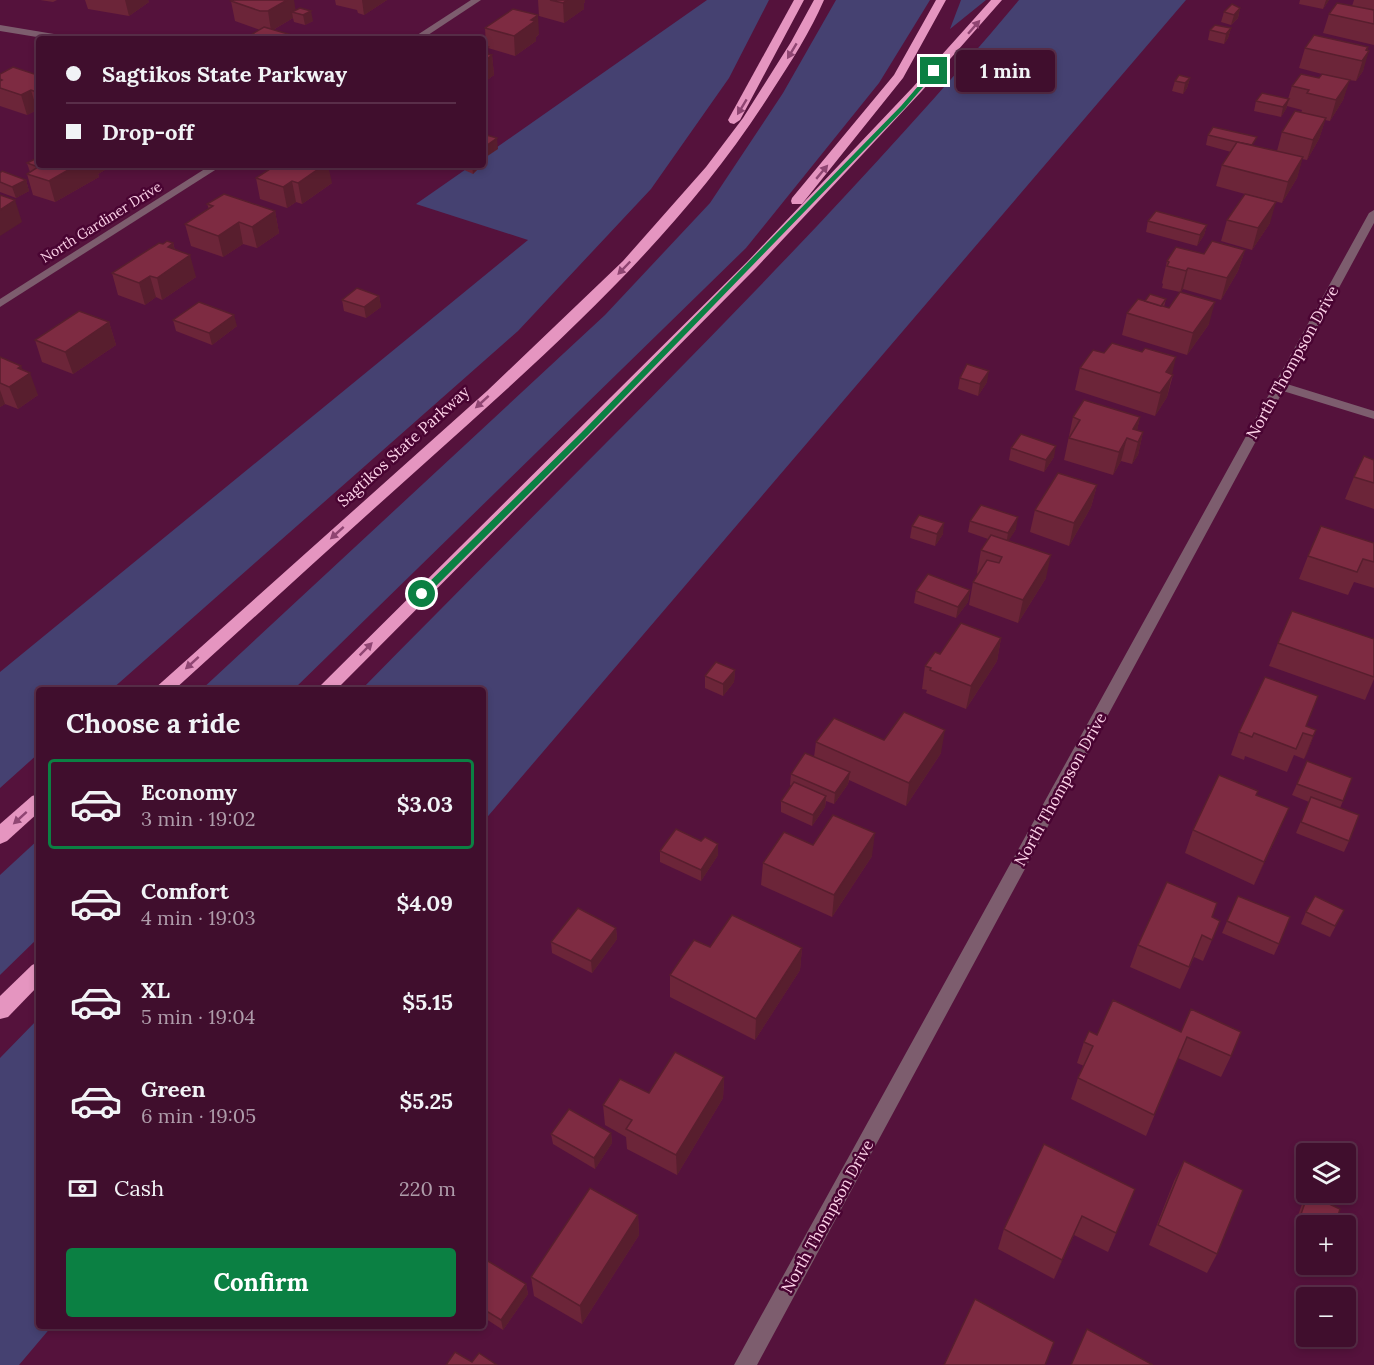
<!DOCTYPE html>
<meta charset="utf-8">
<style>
body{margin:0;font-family:Lora,serif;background:#4b1c39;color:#f1f3f6;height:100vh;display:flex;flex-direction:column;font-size:22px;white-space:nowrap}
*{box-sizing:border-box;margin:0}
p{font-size:20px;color:#ae9caa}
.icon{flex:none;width:33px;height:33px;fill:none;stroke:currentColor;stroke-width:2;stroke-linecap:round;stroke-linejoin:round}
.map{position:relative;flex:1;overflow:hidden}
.panel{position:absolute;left:36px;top:687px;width:450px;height:642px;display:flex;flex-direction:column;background:#400e2d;border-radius:6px;box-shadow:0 3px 9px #0003,0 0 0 2px #592e49}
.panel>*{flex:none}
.guide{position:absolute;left:36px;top:36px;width:450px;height:132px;border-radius:6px;box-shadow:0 3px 9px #0003,0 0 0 2px #592e49;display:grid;align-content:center;height:132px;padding:0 30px;background:#400e2d}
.buttons{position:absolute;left:1296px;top:1143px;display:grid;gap:12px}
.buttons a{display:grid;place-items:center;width:60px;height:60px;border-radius:6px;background:#400e2d;box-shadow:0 3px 9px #0003,0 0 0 2px #592e49;font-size:30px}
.end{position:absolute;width:27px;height:27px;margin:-14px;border:8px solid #0b8043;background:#fff;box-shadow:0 0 0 3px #fff}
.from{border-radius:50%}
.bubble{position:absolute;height:42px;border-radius:6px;background:#400e2d;box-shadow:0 3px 9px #0003,0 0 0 2px #592e49;font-size:20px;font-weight:700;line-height:42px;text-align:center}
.guide b{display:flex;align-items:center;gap:21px;height:57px;font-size:22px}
.guide b+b{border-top:2px solid #592e49}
.guide i{width:15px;height:15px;background:#f1f3f6}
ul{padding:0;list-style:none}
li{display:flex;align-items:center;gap:18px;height:90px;margin:0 12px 9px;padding:0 18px;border:3px solid transparent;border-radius:6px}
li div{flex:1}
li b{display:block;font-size:22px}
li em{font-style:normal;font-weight:700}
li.active{border-color:#0b8043}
li>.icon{width:54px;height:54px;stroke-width:1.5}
h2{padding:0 30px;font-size:27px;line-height:72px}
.pay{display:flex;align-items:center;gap:15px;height:66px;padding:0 30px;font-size:22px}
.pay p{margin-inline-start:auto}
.primary-button{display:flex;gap:12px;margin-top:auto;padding:12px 30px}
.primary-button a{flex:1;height:69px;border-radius:6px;background:#0b8043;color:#fff;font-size:24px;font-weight:700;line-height:69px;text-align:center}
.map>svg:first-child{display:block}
.green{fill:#454171}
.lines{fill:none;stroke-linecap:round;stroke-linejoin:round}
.minor{fill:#7d5d6e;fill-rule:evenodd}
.highway{fill:#e595c0;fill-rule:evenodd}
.wall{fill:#6c2539}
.shaded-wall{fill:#581e2e}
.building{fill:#7e2b42;stroke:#581e2e;stroke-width:1.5}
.oneway{fill:#8f4572}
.route{fill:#0b8043}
.labels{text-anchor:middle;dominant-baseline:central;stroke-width:5;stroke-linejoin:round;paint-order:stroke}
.far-street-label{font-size:14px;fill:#fdd2e8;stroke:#490432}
.street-label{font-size:16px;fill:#fdd2e8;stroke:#490432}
</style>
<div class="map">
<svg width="1374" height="1365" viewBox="0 0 1374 1365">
<rect width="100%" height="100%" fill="#55123c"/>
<g class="green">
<polygon points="707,0 769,0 729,78 651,189 518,331 111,690 39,690 39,753 0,788 0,672 528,240 416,204 472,165 483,165 483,157"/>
<polygon points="836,0 930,0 879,83 746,248 293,690 201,690 605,315 710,203 783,93"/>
<polygon points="961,0 986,0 950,29"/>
<path d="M 1019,0 L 1186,0 L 483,822 L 483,690 L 361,690 C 583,463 815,243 1019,0 Z"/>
<polygon points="39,839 39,937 0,975 0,875"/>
<polygon points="39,1018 39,1326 52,1326 19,1365 0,1365 0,1058"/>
</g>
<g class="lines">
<g class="minor">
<polygon points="471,0 481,0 422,39 411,39"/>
<polygon points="0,25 66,36 71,39 49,39 0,31"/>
<polygon points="211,165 223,165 0,307 0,299"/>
<polygon points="1374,210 1374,223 1287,384 1374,411 1374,419 1283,391 757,1365 734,1365 1369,213"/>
</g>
<g class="highway">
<polygon points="794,0 804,0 740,120 734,124 730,123 728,120"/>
<path d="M 814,0 L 824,0 C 810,32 791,62 772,91 C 681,235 552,349 426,462 C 342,537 258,614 174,690 L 153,690 L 487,391 L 623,261 L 706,167 L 743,118 L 791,42 Z"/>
<polygon points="936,0 946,0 903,78 802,204 792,204 791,201 792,198 894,75"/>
<polygon points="991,0 1002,0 921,92 756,268 336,690 316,690 747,262 913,87"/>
<polygon points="39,794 39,812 7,841 0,844 0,824 32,796"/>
<polygon points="39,962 39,985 8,1017 0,1019 0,996 32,965"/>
</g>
</g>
<g class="wall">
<polygon points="40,0 57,0 53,2"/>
<polygon points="85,0 148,0 149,2 129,16 88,9"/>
<polygon points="335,0 387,0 364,15 358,13 357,10 336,5"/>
<polygon points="538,0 585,0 585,2 584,3 584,9 564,23 539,16"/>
<polygon points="1300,0 1329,0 1323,9 1299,4"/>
<polygon points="1354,0 1374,0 1374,45 1323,33 1329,14 1352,6"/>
<polygon points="231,1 296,10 313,21 305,25 294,22 293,18 273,30 295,36 296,39 244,39 260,30 235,21"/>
<polygon points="1240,8 1238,18 1231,25 1221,22 1224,12"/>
<polygon points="485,28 539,34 536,37 536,41 515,56 488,48 488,54 492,55 494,75 483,83 486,46"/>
<polygon points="1231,28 1228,38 1224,44 1208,40 1210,30"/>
<polygon points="1368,47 1363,71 1356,81 1349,80 1343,100 1330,121 1325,120 1319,139 1307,160 1302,159 1297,178 1282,203 1246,194 1270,223 1252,250 1221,241 1227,220 1245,194 1216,186 1222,165 1231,152 1206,145 1208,135 1277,151 1282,132 1301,113 1302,110 1287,106 1286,109 1281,117 1254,111 1256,101 1288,99 1292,86 1319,78 1322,74 1299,68 1305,48"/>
<polygon points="39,73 39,111 37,110 27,115 0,106 0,74 37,75"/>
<polygon points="1190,78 1187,88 1183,94 1172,91 1175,81"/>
<polygon points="27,163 39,165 110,165 110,167 98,174 99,177 55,202 33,195 27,174 30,172"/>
<polygon points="457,165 482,165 473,174 458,167"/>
<polygon points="0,173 26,180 29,191 16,198 0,192"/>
<polygon points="256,178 332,183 302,204 296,202 287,208 260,199"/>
<polygon points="207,204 275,211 279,233 257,248 243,244 223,257 191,246 185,224 209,209"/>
<polygon points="1148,221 1207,225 1204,235 1197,246 1146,232"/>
<polygon points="173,243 175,250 196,277 162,300 156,297 145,305 118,295 112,273 163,244"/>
<polygon points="1245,250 1238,271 1221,300 1183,289 1181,292 1209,324 1187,355 1122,335 1127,313 1145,301 1166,299 1164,307 1169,308 1180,292 1162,288 1163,284 1162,283 1167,261 1204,254"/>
<polygon points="379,296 381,307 366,318 344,311 342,300"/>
<polygon points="173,320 237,326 212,345 176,331"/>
<polygon points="109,322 116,345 73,374 42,362 35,340"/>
<polygon points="0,357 38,395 18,409 5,404 0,407"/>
<polygon points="1080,368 1172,374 1173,375 1167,397 1155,416 1075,390"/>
<polygon points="960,378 987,382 978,396 958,389"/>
<polygon points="1073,417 1140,417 1137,430 1143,432 1138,455 1132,464 1121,461 1113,475 1064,460"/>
<polygon points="1011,448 1054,457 1044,472 1009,460"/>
<polygon points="1374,460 1374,509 1345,499 1354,477"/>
<polygon points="1097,485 1091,507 1069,546 1030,532 1035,510"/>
<polygon points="970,521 1016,529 1008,541 1046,578 1018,623 969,605 973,582 978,574 977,573 981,550 988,539 968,532"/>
<polygon points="912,526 943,534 935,546 910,538"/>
<polygon points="1374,543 1374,588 1354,582 1348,595 1299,579 1308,556"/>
<polygon points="970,590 968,602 956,618 914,603 916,591"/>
<polygon points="1001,638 997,661 966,709 926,693 927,690 922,689 925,666 940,654"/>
<polygon points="1374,639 1374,679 1365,700 1269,666 1278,643"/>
<polygon points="735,670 734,682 723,696 705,688 705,676"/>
<polygon points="1306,726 1316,730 1307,753 1304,759 1294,755 1287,772 1245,756 1244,760 1231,755 1239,732"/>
<polygon points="884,740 941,753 906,806 849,780 848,784 834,804 826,801 825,807 812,826 781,812 781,801 792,786 790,785 791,774 814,757 816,742"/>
<polygon points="1307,761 1343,801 1340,808 1349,841 1344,852 1296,833 1309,802 1292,795"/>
<polygon points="1256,795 1279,831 1254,885 1185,853 1193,830"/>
<polygon points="701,841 718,844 718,855 701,881 660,862 660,851"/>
<polygon points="813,845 872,856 832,917 761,885 763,863"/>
<polygon points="1238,896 1279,944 1274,955 1222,933"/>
<polygon points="1344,910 1330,937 1301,924 1306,912"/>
<polygon points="1212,917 1220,921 1203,961 1194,957 1180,989 1130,967 1138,945"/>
<polygon points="616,928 617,939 592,973 552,953 551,942"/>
<polygon points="710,947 802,948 800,970 755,1040 670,997 670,975"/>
<polygon points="1113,1000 1231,1056 1221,1077 1178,1058 1146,1136 1071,1099 1078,1078 1084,1066 1077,1063 1084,1042 1097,1035"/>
<polygon points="724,1077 723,1098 677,1175 627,1149 626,1137 605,1125 603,1105 649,1093"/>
<polygon points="611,1133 612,1143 595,1169 553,1144 551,1134"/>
<polygon points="1184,1161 1217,1254 1207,1273 1149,1245 1174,1181"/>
<polygon points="1135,1189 1108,1252 1074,1235 1054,1279 998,1249 1004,1229"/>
<polygon points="1308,1194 1335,1226 1306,1226 1306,1233 1294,1227 1302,1204"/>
<polygon points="638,1215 639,1235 582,1324 534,1296 531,1277"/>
<polygon points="483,1258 526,1284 528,1294 503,1330 483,1317"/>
</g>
<g class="shaded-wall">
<polygon points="125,0 148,0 149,2 129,16"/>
<polygon points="287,0 294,0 296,13 292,12 293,18 271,31 268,11"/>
<polygon points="362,0 387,0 364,15"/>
<polygon points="567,0 585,0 585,2 584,3 584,9 564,23 563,3"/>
<polygon points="1326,0 1329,0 1323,9"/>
<polygon points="1240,8 1238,18 1231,25 1234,15"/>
<polygon points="311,11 313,21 305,25 303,15"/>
<polygon points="538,15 539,34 536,37 536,41 515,56 514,36 531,20"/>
<polygon points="1231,28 1228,38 1224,44 1226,34"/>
<polygon points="488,47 489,57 492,55 494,75 483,83 483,50"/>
<polygon points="1368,47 1364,58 1369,51 1363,71 1356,81 1366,50"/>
<polygon points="1190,78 1187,88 1183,94 1185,83"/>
<polygon points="1350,80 1343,100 1330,121 1336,100"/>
<polygon points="31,90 37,110 27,115 21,95"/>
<polygon points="1289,99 1286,109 1281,117 1283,107"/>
<polygon points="1326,118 1319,139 1307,160 1313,140"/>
<polygon points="497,138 498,149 483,159 483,148"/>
<polygon points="1303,157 1297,178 1282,203 1288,182"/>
<polygon points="77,165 110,165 110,167 98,174 99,177 55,202 49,181"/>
<polygon points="324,165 328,165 332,183 302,204 298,183"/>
<polygon points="472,165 482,165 473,174"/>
<polygon points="26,180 29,191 16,198 12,187"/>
<polygon points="292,181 296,202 287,208 283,187"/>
<polygon points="15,200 22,222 0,236 0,210"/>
<polygon points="1276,202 1270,223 1252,250 1258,228"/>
<polygon points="275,211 279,233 257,248 252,227"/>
<polygon points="239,222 243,244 223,257 218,236"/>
<polygon points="1207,225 1204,235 1197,246 1200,235"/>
<polygon points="173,243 178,263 190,255 196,277 162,300 157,278 168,247"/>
<polygon points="1245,250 1238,271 1221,300 1227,278"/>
<polygon points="1188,268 1183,289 1180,293 1186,271"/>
<polygon points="150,276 156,297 145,305 139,283"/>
<polygon points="379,296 381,307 366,318 364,307"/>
<polygon points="1215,302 1209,324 1187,355 1193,333"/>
<polygon points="234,315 237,326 212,345 209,333"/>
<polygon points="109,322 116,345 73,374 65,352"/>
<polygon points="1176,357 1167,397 1155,416 1166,372"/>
<polygon points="21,366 25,376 30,373 38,395 18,409 9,387 18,368"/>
<polygon points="989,371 987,382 978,396 980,384"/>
<polygon points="0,390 5,404 0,407"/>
<polygon points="1140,417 1135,439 1133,429"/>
<polygon points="1143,432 1138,455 1132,464 1138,442"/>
<polygon points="1127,438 1121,461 1113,475 1119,452"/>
<polygon points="1056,446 1054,457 1044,472 1046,460"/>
<polygon points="1097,485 1091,507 1069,546 1074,523"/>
<polygon points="1018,517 1016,529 1006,545 1008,533"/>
<polygon points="944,523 943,534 935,546 937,534"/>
<polygon points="1051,555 1046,578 1018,623 1023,600"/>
<polygon points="970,590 968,602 956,618 958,607"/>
<polygon points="1001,638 997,661 966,709 971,686"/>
<polygon points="735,670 734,682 723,696 723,684"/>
<polygon points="945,730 941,753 906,806 909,783"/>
<polygon points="1316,730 1307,753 1304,759 1313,736"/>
<polygon points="850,772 848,784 834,804 835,793"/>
<polygon points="826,796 825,807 812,826 813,815"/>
<polygon points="1289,808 1279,831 1254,885 1264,862"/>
<polygon points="875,833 872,856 832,917 834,895"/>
<polygon points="718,844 718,855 701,881 701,870"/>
<polygon points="616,928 617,939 592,973 591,961"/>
<polygon points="802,948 800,970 755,1040 756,1019"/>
<polygon points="724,1077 723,1098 677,1175 676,1155"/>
<polygon points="611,1133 612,1143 595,1169 594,1158"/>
<polygon points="638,1215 639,1235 582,1324 580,1306"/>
<polygon points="1082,1216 1074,1235 1054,1279 1062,1260"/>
<polygon points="526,1284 528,1294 503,1330 501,1320"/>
</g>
<g class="building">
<polygon points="234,0 287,0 268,11 260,11 231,1"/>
<polygon points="550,0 567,0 563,3"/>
<polygon points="1337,3 1374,10 1374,24 1329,14"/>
<polygon points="1232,4 1240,8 1234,15 1224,12"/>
<polygon points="300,8 311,11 303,15 292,12"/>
<polygon points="513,9 538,15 531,20 535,21 514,36 485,28"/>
<polygon points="1215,25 1231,28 1226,34 1210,30"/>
<polygon points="264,27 295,36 290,39 244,39"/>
<polygon points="1314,35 1368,47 1366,50 1369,51 1362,61 1305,48"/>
<polygon points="483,46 488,47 483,50"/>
<polygon points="483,53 492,55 483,62"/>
<polygon points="13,67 37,75 39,73 39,93 31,90 21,95 0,88 0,81 2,80 0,79 0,74"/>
<polygon points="1301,74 1319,78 1322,74 1350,80 1336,100 1307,93 1309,90 1292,86"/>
<polygon points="1179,75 1190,78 1185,83 1175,81"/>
<polygon points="1262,93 1289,99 1283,107 1256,101"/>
<polygon points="1295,111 1326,118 1313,140 1282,132"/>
<polygon points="1213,127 1257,137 1252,145 1237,142 1208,135"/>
<polygon points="483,134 497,138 483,148"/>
<polygon points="1237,142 1303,157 1288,182 1222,165"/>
<polygon points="39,157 39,165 77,165 49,181 27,174 38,167 27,163"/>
<polygon points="276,165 324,165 298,183 292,181 283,187 256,178"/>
<polygon points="2,171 26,180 12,187 0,182 0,173"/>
<polygon points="224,194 275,211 252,227 239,222 218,236 185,224 213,206 207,204"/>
<polygon points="1245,194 1276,202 1258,228 1227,220"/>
<polygon points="0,195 15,200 0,210"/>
<polygon points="1156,211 1207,225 1200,235 1148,221"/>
<polygon points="167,241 173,243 168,247 190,255 157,278 150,276 139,283 112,273 159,243 163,244"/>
<polygon points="1212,241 1245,250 1227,278 1188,268 1186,271 1167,266 1169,262 1167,261 1176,247 1204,254"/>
<polygon points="357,288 379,296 364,307 342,300"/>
<polygon points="1180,292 1215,302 1193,333 1127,313 1138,299 1169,308"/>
<polygon points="1150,294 1166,299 1161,306 1145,301"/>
<polygon points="199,302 234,315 209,333 173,320"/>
<polygon points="79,311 109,322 65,352 35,340"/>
<polygon points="1112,343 1142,352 1145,348 1176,357 1166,372 1173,375 1160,393 1080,368 1093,350 1104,353"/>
<polygon points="0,357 21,366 18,368 30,373 9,387 0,383"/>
<polygon points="967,364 989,371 980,384 960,378"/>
<polygon points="1084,400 1140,417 1133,429 1143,432 1138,442 1127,438 1119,452 1069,438 1080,420 1073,417"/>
<polygon points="1021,434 1056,446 1046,460 1011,448"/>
<polygon points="1364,456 1374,460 1374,483 1354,477"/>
<polygon points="1058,473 1097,485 1074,523 1035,510"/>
<polygon points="981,505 1018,517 1008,533 970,521"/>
<polygon points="919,515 944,523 937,534 912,526"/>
<polygon points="1321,526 1374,543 1374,562 1363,559 1357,572 1308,556"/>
<polygon points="991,535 1051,555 1023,600 973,582 987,560 999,563 1002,557 981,550"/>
<polygon points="928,574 970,590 958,607 916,591"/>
<polygon points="1292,611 1374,639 1374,677 1278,643"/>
<polygon points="961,623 1001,638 971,686 930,670 931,668 925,666 935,652 940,654"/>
<polygon points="716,662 735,670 723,684 705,676"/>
<polygon points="1265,677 1318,696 1306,726 1316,730 1313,736 1303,733 1296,749 1254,733 1252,737 1239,732"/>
<polygon points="904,712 945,730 909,783 816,742 834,718 884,740"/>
<polygon points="805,753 850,772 835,793 791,774"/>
<polygon points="1307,761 1352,778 1343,801 1297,784"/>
<polygon points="1219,775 1258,791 1256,795 1289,808 1264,862 1193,830"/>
<polygon points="794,782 826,796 813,815 781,801"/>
<polygon points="1311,797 1359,815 1349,841 1301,822"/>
<polygon points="833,815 875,833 834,895 763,863 784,832 813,845"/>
<polygon points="676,829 701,841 705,837 718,844 701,870 660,851"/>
<polygon points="1167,882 1217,903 1212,917 1220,921 1212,940 1202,935 1189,967 1138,945"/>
<polygon points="1238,896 1290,917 1279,944 1227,921"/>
<polygon points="1315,896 1344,910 1335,926 1306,912"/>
<polygon points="578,908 616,928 591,961 551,942"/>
<polygon points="732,915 802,948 756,1019 670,975 694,940 710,947"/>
<polygon points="1113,1000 1181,1032 1191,1009 1241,1032 1231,1056 1187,1037 1154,1115 1078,1078 1093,1046 1084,1042 1089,1031 1097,1035"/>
<polygon points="675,1052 724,1077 676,1155 626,1129 632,1120 603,1105 620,1079 649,1093"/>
<polygon points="569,1109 611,1133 594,1158 551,1134"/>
<polygon points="1044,1144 1135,1189 1116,1233 1082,1216 1062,1260 1004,1229"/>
<polygon points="1184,1161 1243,1190 1217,1254 1158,1225"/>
<polygon points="590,1188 638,1215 580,1306 531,1277"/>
<polygon points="1308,1194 1340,1209 1335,1226 1319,1226 1300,1217"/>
<polygon points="483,1258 526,1284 501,1320 483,1309"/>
<polygon points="975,1299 1054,1342 1045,1365 944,1365"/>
<polygon points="1087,1329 1153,1365 1071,1365"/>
<polygon points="455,1352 472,1362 479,1353 497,1365 446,1365"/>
</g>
<defs><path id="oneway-solid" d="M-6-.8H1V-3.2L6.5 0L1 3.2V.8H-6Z" transform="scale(1.5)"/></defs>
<g class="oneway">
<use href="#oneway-solid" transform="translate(974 27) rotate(-49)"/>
<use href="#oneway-solid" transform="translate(792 51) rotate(121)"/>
<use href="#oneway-solid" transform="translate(742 107) rotate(121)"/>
<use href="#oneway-solid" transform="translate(822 172) rotate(-50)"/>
<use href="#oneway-solid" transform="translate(624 268) rotate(134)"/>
<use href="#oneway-solid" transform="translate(482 402) rotate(138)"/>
<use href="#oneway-solid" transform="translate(337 533) rotate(138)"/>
<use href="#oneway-solid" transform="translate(366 649) rotate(-45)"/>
<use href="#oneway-solid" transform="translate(192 663) rotate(138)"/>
<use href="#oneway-solid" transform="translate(20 818) rotate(138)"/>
</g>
<polygon class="route" points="932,70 937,71 905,108 588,435 426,596 419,596 419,592 582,432 901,106"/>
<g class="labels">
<g class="far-street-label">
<text transform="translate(101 222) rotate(-32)">North Gardiner Drive</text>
</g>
<g class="street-label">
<text transform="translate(1292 362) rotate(-61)">North Thompson Drive</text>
<text transform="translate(403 446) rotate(-42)">Sagtikos State Parkway</text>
<text transform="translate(1060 789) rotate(-61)">North Thompson Drive</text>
<text transform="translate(827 1216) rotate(-61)">North Thompson Drive</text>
</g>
</g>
</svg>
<div class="buttons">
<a><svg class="icon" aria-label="layers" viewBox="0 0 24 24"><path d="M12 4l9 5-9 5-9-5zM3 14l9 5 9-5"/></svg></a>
<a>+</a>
<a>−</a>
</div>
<i class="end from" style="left:422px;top:594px"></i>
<i class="end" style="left:934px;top:71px"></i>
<div class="bubble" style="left:956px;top:50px;width:99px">1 min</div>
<div class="guide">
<b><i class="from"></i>Sagtikos State Parkway</b>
<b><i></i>Drop-off</b>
</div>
<section class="panel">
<h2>Choose a ride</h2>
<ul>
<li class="active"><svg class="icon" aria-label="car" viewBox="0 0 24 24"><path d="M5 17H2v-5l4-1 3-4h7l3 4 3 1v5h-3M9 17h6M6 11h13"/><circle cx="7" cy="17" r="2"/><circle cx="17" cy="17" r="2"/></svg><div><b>Economy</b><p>3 min · 19:02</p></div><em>$3.03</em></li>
<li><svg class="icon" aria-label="car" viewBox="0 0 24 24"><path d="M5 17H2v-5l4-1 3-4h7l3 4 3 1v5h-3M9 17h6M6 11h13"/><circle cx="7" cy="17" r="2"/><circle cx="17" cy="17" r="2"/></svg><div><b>Comfort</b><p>4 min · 19:03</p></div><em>$4.09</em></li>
<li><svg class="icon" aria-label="car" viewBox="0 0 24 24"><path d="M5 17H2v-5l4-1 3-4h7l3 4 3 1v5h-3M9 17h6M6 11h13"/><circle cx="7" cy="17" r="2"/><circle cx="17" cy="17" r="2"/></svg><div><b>XL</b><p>5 min · 19:04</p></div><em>$5.15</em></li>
<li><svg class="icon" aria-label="car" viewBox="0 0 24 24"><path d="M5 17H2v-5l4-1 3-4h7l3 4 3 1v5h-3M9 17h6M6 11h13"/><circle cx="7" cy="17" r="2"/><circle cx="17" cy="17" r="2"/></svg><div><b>Green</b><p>6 min · 19:05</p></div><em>$5.25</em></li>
</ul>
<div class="pay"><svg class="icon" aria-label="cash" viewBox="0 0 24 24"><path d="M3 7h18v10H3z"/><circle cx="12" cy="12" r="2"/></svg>Cash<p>220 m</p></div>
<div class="primary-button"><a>Confirm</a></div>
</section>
</div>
